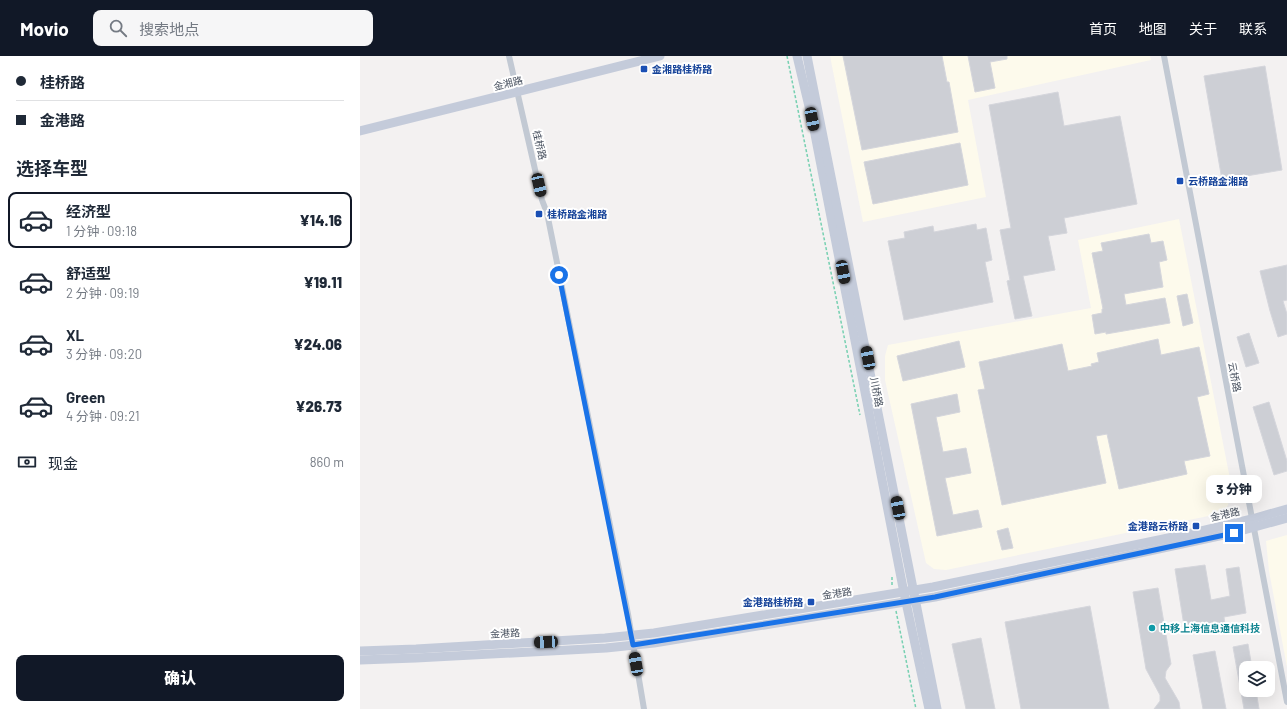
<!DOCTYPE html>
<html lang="zh">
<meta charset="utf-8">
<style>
body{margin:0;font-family:Barlow,"Noto Sans SC",sans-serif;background:#f6f6f7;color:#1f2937;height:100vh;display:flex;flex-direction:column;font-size:15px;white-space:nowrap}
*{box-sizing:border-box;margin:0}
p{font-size:13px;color:#747a83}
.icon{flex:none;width:22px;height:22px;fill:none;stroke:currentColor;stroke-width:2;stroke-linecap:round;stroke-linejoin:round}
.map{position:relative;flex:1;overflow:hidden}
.drawer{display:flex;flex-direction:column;background:#fff;width:360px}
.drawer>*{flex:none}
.top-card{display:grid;align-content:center;height:88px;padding:0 16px;background:#fff}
.controls{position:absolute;left:879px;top:605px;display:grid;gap:8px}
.controls a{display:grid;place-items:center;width:36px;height:36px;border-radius:8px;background:#fff;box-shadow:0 4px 16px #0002;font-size:20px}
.end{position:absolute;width:18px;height:18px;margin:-9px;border:5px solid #1a73e8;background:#fff;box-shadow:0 0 0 2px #fff}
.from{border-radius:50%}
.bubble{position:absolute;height:28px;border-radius:8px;background:#fff;box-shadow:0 4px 16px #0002;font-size:13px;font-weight:800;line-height:28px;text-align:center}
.car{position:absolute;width:12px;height:24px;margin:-12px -6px;border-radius:5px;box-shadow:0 0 3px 1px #0007;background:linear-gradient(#222 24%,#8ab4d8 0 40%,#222 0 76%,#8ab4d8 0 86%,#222 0)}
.top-card b{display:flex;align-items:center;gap:14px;height:38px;font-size:15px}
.top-card b+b{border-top:1px solid #e0e1e3}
.top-card i{width:10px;height:10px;background:#1f2937}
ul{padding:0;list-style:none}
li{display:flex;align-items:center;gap:12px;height:56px;margin:0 8px 6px;padding:0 8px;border:2px solid transparent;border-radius:8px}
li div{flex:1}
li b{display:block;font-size:15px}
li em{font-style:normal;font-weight:800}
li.current{border-color:#111827}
li>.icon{width:36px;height:36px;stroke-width:1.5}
h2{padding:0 16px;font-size:18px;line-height:48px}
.pay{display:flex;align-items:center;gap:10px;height:44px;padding:0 16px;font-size:15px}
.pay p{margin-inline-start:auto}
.cta{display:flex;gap:8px;margin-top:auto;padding:8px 16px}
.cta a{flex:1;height:46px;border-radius:8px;background:#111827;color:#fff;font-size:16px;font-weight:800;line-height:46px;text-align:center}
header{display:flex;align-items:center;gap:24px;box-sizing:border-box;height:56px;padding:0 20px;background:#111827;color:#fff}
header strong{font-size:19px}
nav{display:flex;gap:22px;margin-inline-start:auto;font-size:14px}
.search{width:280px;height:36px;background:#f6f6f7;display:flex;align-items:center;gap:10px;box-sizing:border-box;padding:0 14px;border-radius:8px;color:#747a83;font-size:15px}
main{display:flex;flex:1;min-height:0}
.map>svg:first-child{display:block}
.commercial{fill:#fdfaec}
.building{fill:#cdcfd5;stroke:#d5d6dc}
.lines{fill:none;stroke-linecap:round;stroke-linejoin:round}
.path{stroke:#76d0b1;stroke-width:1.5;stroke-dasharray:3 2;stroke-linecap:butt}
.street{stroke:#c2c9d3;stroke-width:6}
.secondary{stroke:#c4cbda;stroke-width:9}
.route{stroke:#1a73e8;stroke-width:5}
.transit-dot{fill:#1a4fb4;stroke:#fff;stroke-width:1.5}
.culture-dot{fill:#0f9aa8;stroke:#fff;stroke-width:1.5}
.labels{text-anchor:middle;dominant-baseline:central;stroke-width:4;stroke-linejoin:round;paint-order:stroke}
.transit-label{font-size:10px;font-weight:bold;fill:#164399;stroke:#fff;text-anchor:start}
.street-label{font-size:10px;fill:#48515f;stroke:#fff}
.culture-label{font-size:10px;font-weight:bold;fill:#0d838f;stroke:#fff;text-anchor:start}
</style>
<header>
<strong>Movio</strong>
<div class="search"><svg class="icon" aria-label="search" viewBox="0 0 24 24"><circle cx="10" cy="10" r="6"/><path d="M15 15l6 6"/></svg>搜索地点</div>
<nav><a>首页</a><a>地图</a><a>关于</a><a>联系</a></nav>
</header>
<main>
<section class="drawer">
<div class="top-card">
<b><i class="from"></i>桂桥路</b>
<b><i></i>金港路</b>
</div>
<h2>选择车型</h2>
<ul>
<li class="current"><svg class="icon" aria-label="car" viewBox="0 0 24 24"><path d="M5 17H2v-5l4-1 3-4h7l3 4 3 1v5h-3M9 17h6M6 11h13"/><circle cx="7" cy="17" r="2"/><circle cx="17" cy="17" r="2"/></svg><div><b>经济型</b><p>1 分钟 · 09:18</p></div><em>¥14.16</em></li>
<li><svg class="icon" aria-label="car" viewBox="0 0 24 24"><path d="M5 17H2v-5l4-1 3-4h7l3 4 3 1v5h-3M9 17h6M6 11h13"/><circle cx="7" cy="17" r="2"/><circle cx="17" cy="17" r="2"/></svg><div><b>舒适型</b><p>2 分钟 · 09:19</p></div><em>¥19.11</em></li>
<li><svg class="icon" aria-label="car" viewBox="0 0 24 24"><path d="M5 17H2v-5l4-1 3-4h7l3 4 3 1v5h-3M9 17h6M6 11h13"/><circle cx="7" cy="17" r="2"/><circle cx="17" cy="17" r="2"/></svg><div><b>XL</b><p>3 分钟 · 09:20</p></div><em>¥24.06</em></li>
<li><svg class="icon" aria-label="car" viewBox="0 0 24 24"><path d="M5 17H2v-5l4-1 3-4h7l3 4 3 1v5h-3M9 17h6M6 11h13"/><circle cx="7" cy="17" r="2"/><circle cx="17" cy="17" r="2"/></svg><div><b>Green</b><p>4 分钟 · 09:21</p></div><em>¥26.73</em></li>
</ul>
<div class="pay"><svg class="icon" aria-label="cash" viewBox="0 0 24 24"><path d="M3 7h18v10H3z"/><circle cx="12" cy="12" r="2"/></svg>现金<p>860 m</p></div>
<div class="cta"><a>确认</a></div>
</section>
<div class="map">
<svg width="927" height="653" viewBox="0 0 927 653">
<rect width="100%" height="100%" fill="#f3f1f1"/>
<g class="commercial">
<polygon points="470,0 790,0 791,4 608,44 626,141 503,166"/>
<polygon points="819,163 872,433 868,449 863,457 586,514 574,513 566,507 525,324 525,300 528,289 731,252 718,184"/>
<polygon points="927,479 927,611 909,515 906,485"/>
</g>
<g class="building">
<polygon points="483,0 582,0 587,26 589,26 598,76 502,94"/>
<polygon points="608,0 647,0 647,3 630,6 635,32 615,36"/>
<polygon points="905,10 922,114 862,124 844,20"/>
<polygon points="698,36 704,70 760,60 777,148 704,162 707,177 688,180 695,214 663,220 672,260 655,263 647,225 650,224 640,174 651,172 629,49"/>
<polygon points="600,87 608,129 513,148 504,106"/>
<polygon points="616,168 617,174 626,172 632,204 625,206 633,246 544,264 528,185 545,182 544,176 573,170 574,176"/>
<polygon points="789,178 791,187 803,185 807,204 799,206 803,231 764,238 766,249 805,242 810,267 746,278 746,276 735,278 732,259 742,257 742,253 743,253 732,197 743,195 741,187"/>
<polygon points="927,209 927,244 923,245 927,258 927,278 918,281 910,255 900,215"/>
<polygon points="827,238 833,267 823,270 817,240"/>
<polygon points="889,277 899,307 886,311 877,281"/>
<polygon points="798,283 801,299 839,291 849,338 837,341 850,400 824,405 827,418 759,433 747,378 736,380 746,427 642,449 618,334 625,333 619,306 702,288 708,315 732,310 731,308 739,306 737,297"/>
<polygon points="599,285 605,311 543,325 537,300"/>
<polygon points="597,338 600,356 576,361 583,396 606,392 611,417 585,422 593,459 618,454 622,471 577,480 551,348"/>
<polygon points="909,346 927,405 927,415 914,419 893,351"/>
<polygon points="648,472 653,492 642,494 637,475"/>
<polygon points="845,509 851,544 870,540 866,513 879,511 886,557 864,561 865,569 825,576 815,513"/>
<polygon points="798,532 811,608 806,615 805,622 819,646 820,653 794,653 800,645 800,639 786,613 773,536"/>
<polygon points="730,550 749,653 661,653 645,566"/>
<polygon points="621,582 635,653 606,653 592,588"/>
<polygon points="888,588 892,612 886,612 886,634 896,634 899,653 884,653 873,591"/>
<polygon points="855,595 866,653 843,653 833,599"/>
</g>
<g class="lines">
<g class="path">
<polyline points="427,0 500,359"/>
<polyline points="532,529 532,521"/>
<polyline points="536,555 556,653"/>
</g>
<g class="street">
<polyline points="149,0 182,144 187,157 268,558 284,653"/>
<polyline points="804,0 927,646"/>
</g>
<g class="secondary">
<polyline points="437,0 452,63 544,537 569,653"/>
<polyline points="447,0 577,653"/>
<polyline points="0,75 300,0"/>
<polyline points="0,595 56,593 245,582 294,577 573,531 837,476 892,463 927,453"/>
<polyline points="0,604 56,602 246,592 294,587 575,541 873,477 927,462"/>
</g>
</g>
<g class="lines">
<polyline class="route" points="199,219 273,589 575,541 874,477"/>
</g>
<g class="transit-dot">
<rect x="280" y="9" width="8" height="8" rx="2"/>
<rect x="816" y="121" width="8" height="8" rx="2"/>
<rect x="175" y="154" width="8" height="8" rx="2"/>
<rect x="832" y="466" width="8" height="8" rx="2"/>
<rect x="447" y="542" width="8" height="8" rx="2"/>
</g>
<circle class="culture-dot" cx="792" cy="572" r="4"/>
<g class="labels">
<g class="transit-label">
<text x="292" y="13">金湘路桂桥路</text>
<text x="828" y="125">云桥路金湘路</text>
<text x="187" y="158">桂桥路金湘路</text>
<text x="828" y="470" text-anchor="end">金港路云桥路</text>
<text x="443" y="546" text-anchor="end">金港路桂桥路</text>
</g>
<g class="street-label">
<text transform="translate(148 27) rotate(-14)">金湘路</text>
<text transform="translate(180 89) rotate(77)">桂桥路</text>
<text transform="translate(875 321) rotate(79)">云桥路</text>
<text transform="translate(517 336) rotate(79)">川桥路</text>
<text transform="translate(865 458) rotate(-13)">金港路</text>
<text transform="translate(477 537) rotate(-9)">金港路</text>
<text transform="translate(145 577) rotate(-3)">金港路</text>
</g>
<g class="culture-label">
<text x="800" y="572">中移上海信息通信科技</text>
</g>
</g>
</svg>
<div class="controls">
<a><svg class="icon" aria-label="layers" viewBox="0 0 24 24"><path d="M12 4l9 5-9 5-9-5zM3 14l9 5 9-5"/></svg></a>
</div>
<i class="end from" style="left:199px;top:219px"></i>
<i class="end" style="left:874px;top:477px"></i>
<div class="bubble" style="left:846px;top:419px;width:56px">3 分钟</div>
<i class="car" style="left:452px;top:63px;rotate:169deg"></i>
<i class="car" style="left:179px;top:129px;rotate:167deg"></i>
<i class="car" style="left:483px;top:216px;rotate:169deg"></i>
<i class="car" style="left:508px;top:302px;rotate:349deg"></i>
<i class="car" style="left:538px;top:452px;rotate:349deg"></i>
<i class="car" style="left:186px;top:586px;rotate:267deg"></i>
<i class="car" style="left:276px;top:608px;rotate:350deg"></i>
</div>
</main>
